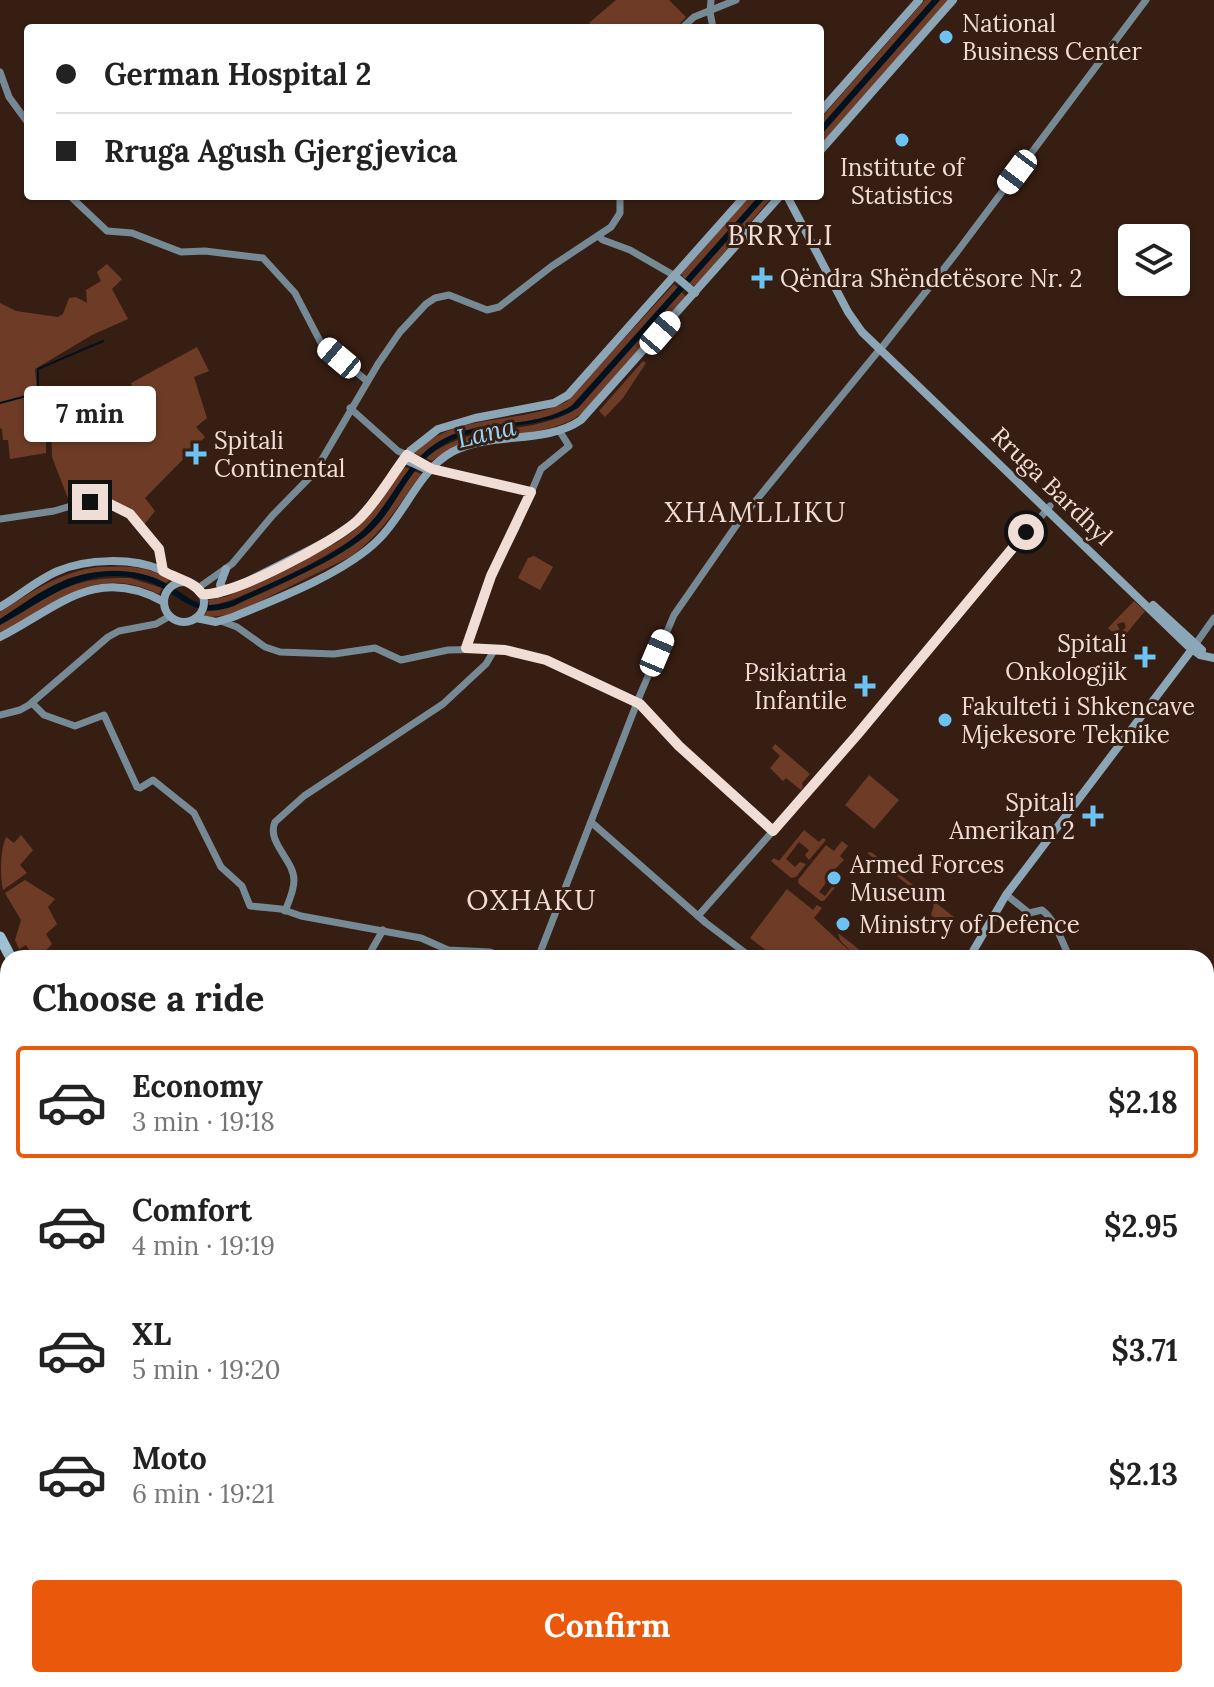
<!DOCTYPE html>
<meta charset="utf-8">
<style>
body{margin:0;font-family:Lora,serif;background:#f6f6f6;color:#222;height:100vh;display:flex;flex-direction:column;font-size:30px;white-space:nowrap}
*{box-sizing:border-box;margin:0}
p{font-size:26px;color:#767676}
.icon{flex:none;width:44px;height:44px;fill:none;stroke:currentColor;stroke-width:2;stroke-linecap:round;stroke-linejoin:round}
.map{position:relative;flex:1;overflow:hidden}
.side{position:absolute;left:0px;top:950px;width:1214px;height:738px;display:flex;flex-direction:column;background:#fff;border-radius:24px 24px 0 0;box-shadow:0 2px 6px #0004}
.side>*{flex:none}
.top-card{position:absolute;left:24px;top:24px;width:800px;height:176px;border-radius:8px;box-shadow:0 2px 6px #0004;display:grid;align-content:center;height:176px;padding:0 32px;background:#fff}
.buttons{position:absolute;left:1118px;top:224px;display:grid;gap:16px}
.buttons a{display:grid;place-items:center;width:72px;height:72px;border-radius:8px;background:#fff;box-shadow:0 2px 6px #0004;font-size:40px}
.end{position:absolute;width:36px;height:36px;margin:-18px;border:10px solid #efddd6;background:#111;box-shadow:0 0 0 4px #111}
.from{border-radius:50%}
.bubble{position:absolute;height:56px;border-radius:8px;background:#fff;box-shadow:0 2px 6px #0004;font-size:26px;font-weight:800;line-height:56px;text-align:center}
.car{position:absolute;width:24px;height:48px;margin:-24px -12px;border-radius:10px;box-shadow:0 0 6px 2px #0007;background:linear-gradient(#fff 24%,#345 0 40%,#fff 0 76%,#345 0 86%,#fff 0)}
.top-card b{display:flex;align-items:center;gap:28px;height:76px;font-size:30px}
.top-card b+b{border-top:2px solid #e0e0e0}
.top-card i{width:20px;height:20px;background:#222}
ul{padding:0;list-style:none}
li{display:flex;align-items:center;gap:24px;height:112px;margin:0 16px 12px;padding:0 16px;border:4px solid transparent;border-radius:8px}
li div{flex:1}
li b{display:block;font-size:30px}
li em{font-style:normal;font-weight:800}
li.selected{border-color:#ea580c}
li>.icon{width:72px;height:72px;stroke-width:1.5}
h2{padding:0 32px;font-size:36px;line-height:96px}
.action{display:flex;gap:16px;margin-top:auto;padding:16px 32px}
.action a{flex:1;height:92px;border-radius:8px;background:#ea580c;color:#fff;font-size:32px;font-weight:800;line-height:92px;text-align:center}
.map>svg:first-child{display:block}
.green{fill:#6e3c26}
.water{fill:#001220}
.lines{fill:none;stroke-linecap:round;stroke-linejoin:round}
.stream{stroke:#001220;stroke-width:2}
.secondary{stroke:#768a96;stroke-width:7}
.primary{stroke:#8ba6b6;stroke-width:8}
.highway{stroke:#9fbfd2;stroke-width:11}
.route{stroke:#efddd6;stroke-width:10}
.poi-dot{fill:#6cc3f2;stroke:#371e13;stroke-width:3}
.labels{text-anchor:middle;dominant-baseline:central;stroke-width:6;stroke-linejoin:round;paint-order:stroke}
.poi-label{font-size:24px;fill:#efddd6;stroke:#371e13;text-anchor:start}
.street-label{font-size:24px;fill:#efddd6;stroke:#371e13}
.water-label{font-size:26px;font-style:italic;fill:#94d5fa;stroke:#371e13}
.quarter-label{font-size:28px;letter-spacing:2px;fill:#efddd6;stroke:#371e13}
</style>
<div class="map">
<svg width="1214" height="1687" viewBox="0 0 1214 1687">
<rect width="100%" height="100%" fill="#371e13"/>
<g class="green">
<polygon points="616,0 669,0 686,17 676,28 595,28 589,23"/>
<polygon points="925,0 932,0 820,127 820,119"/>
<polygon points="940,0 948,0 820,145 820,136"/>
<polygon points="750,196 759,196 685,279 681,274"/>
<polygon points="767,196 773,196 695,286 689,283"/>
<polygon points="107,264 122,279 112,289 128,319 92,335 35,369 39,408 31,408 30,425 46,427 46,453 10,459 8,440 3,440 2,429 0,428 0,303 16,311 58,317 63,314 69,298 76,297 87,303 86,290 101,281 97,272"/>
<path d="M 674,284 L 678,288 L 570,407 C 521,434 467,413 421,456 L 414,453 C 456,411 517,426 566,402 Z"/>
<path d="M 682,292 L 686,297 L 592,403 C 585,410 577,418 568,422 C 522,441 475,429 432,461 L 426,458 C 471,421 526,437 573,411 Z"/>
<path d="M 197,347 L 209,371 L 194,377 L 207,418 L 196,427 L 205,437 L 145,498 L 155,511 L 143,526 C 120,499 104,496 69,501 L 52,457 L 51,420 L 69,417 L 68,413 L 107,396 L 112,405 L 125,402 L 135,395 L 131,383 Z"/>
<polygon points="643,361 646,363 623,398 605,417 599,411"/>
<path d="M 404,467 L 410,469 C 394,491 380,515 360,533 C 339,552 235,605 209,605 L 208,600 L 228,596 L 336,543 L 352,532 L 365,520 Z"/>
<path d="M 414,471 L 421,474 C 399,505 381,535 350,557 L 234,614 L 203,618 L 207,611 C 236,611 348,553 370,532 C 388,516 400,491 414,471 Z"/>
<polygon points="534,556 553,567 540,590 518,578 528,558"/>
<path d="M 99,567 C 124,566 148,565 170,580 L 166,583 C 100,552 54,586 0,619 L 0,612 C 32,592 60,571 99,567 Z"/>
<path d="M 130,578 L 162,588 L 159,594 C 94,562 54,605 0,632 L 0,625 C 53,596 64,577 130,578 Z"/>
<polygon points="1134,601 1145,611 1121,640 1117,637 1126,627 1124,622 1117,624 1120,631 1116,635 1108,628"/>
<polygon points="775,744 810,774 802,783 803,787 801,790 786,778 783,781 770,768 780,756 772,748"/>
<polygon points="869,775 899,800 874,829 845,805"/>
<polygon points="804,830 819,842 823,838 826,840 809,860 805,855 809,850 799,842 786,859 795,867 800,862 806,864 796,877 791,878 771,861 774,858 779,861"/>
<path d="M 21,835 L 33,850 L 20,865 L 27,873 L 3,890 C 0,875 0,851 6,837 L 14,843 Z"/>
<polygon points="842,841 848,846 840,856 844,860 827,877 829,879 819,892 825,896 834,884 837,885 824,901 821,901 799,884 798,880 826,845 834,851"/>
<polygon points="871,852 954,917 952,919 949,917 941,923 931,915 934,905 867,853"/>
<polygon points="25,880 55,899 48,907 57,924 46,934 52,944 39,958 34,958 26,945 19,949 15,940 21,920 5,893"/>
<polygon points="787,889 813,910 817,905 822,908 814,918 856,957 840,940 838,933 870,958 776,958 750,938"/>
</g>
<g class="water">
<polygon points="932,0 940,0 820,136 820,127"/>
<path d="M 759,196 L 767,196 L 578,408 C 537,432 484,421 443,445 C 408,466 397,508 369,533 C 335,563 275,585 234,606 C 191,622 179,590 143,580 C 86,564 46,600 0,625 L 0,619 C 20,606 41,590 63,581 C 93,568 137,567 165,583 C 193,598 196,612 232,601 C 276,579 338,559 371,522 C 394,497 407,461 438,442 C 478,417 534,431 573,405 Z"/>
</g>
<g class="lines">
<polyline class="stream" points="0,403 38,393 38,369 103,341"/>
<g class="secondary">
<polyline points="711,0 710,12 713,28"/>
<polyline points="682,28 694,17 736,0"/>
<polyline points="0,72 9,97 28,123"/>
<polyline points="70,196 107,231 132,233 181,252 205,251 263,258 295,293 321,343 367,381"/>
<polyline points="598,236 603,240 630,250 675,276"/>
<polyline points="883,346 957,252 1146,0"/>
<polyline points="350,408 398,451 407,455"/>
<polyline points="432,469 531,492"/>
<polyline points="0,519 54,511 81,503 105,502 130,514 159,549 161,559"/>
<polyline points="198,588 232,564 272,516 314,473 378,364 400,332 426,304 435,298 449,295 487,310 499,307 552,266 611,227 620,213 620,196"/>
<polyline points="221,621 237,627 265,647 280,652 334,654 375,648 401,660 448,650 495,649 534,656 574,672 642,705 676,744 773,831"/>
<polyline points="1195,645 1214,618"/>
<polyline points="466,648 491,576 516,528 541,469 569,446 559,430"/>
<polyline points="32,703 44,715 75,726 104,715 137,787 140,788 153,780 194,813 221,867 242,886 250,906 281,909 301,916 421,938 448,950 490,952 508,958"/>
<polyline points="0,715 20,710 29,705 108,637 119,631 156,624 170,616"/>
<polyline points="591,822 706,923 752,958"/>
<path d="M 1009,897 L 1029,913 L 1042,910 C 1057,922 1061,941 1070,958"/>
<path d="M 285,911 C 289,901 294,891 294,880 C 294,860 266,842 275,822 L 304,796 L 443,704 L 486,664 L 495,649"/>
<polyline points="698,916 854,739 1050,506"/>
<polyline points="367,958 383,930"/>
<polyline points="538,958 640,695 674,615 740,520 880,349"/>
<polyline points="1206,1015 1214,1010"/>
<polyline points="1206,1099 1214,1094"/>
<polyline points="0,1145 8,1150"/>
<polyline points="1206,1216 1214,1230"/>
<polyline points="0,1401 8,1403"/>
<polyline points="0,1549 8,1543"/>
<polyline points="1206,1639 1214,1633"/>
<polyline points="16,1687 23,1680"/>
<polyline points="1136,1687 1146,1680"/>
</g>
<g class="primary">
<polyline points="820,112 919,0"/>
<polyline points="820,151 953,0"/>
<polyline points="787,196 848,312 862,332 1188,646 1200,655 1214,658"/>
<polyline points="675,276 695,293"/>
<polyline points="404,459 426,469 432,469"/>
<polyline points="226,569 220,585 224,589 232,588"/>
<circle cx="184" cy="602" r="20"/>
<polyline points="202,594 217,594 236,587 339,535 361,518 410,451 438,429 475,418 554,403 568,395 745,196"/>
<polyline points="1153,605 1202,650"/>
<path d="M 0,607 C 19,596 37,580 58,571 C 86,559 132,557 161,570 C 168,573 175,578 182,582"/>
<path d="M 196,618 L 216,622 L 233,617 C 277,599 345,573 378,540 C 405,514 419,470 452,452 C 491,431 545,445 581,420 L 780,196"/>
<path d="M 0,637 C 57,608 96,564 164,602"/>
<polyline points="969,958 1006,895 1193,648"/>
<polyline points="733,1680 733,1687"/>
</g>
<g class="highway">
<polyline points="0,937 11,958"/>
<polyline points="1206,1427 1214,1423"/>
</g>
</g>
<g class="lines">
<path class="route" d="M 90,502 L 110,504 L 130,514 L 159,549 L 163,571 C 176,579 194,581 202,594 C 230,598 336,541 358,520 C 377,502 391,476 407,455 L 432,469 L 531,492 L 491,576 L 466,648 L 505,650 L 546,660 L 640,704 L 679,746 L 773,831 L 857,735 L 1026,532"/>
</g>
<g class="poi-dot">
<circle cx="946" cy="37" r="8"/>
<circle cx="902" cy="140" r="8"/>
<path d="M758 266h8v8h8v8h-8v8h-8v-8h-8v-8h8z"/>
<path d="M192 442h8v8h8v8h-8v8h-8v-8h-8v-8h8z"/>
<path d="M1141 645h8v8h8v8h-8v8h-8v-8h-8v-8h8z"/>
<path d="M861 674h8v8h8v8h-8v8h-8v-8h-8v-8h8z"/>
<circle cx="945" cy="720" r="8"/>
<path d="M1089 804h8v8h8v8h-8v8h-8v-8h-8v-8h8z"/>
<circle cx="834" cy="878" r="8"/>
<circle cx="843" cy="924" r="8"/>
</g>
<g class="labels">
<g class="poi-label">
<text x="962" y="23">National<tspan x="962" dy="28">Business Center</tspan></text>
<text x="902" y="167" text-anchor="middle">Institute of<tspan x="902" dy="28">Statistics</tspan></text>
<text x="780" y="278">Qëndra Shëndetësore Nr. 2</text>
<text x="214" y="440">Spitali<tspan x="214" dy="28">Continental</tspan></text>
<text x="1127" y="643" text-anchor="end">Spitali<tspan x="1127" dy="28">Onkologjik</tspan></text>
<text x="847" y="672" text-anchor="end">Psikiatria<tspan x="847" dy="28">Infantile</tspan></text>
<text x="961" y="706">Fakulteti i Shkencave<tspan x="961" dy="28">Mjekesore Teknike</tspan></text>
<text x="1075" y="802" text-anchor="end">Spitali<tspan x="1075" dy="28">Amerikan 2</tspan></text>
<text x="850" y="864">Armed Forces<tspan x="850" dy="28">Museum</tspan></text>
<text x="859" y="924">Ministry of Defence</text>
</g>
<g class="street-label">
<text transform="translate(1052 486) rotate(44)">Rruga Bardhyl</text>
</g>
<g class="water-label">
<text transform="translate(486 432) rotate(-13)">Lana</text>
</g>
<g class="quarter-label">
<text x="781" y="235">BRRYLI</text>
<text x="756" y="512">XHAMLLIKU</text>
<text x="532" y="900">OXHAKU</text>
</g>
</g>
</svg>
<div class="buttons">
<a><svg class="icon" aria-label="layers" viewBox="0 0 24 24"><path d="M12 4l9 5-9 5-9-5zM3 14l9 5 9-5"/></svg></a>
</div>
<i class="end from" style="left:1026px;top:532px"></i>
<i class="end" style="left:90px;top:502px"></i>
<div class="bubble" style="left:24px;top:386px;width:132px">7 min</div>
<i class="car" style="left:1017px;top:172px;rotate:217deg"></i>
<i class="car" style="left:660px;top:333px;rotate:41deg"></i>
<i class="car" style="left:339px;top:358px;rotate:310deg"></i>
<i class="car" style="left:657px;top:653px;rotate:23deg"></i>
<div class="top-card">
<b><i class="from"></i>German Hospital 2</b>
<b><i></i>Rruga Agush Gjergjevica</b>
</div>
<section class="side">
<h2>Choose a ride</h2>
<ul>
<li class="selected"><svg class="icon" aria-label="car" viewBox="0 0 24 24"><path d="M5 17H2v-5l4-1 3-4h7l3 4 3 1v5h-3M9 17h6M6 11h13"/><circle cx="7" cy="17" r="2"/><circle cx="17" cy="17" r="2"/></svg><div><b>Economy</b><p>3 min · 19:18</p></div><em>$2.18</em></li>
<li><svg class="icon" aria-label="car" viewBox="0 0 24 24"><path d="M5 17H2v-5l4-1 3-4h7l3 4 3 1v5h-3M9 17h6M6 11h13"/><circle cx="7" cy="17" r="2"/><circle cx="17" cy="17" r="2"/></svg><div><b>Comfort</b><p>4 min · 19:19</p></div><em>$2.95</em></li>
<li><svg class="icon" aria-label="car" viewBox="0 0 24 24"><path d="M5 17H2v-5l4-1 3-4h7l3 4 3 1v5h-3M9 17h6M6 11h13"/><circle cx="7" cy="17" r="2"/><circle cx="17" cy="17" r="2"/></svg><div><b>XL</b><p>5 min · 19:20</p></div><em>$3.71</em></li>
<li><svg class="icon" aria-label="car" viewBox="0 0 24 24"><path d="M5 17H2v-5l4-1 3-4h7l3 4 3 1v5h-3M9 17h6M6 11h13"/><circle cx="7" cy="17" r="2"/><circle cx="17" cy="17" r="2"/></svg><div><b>Moto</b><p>6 min · 19:21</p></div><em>$2.13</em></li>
</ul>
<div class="action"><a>Confirm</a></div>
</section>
</div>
